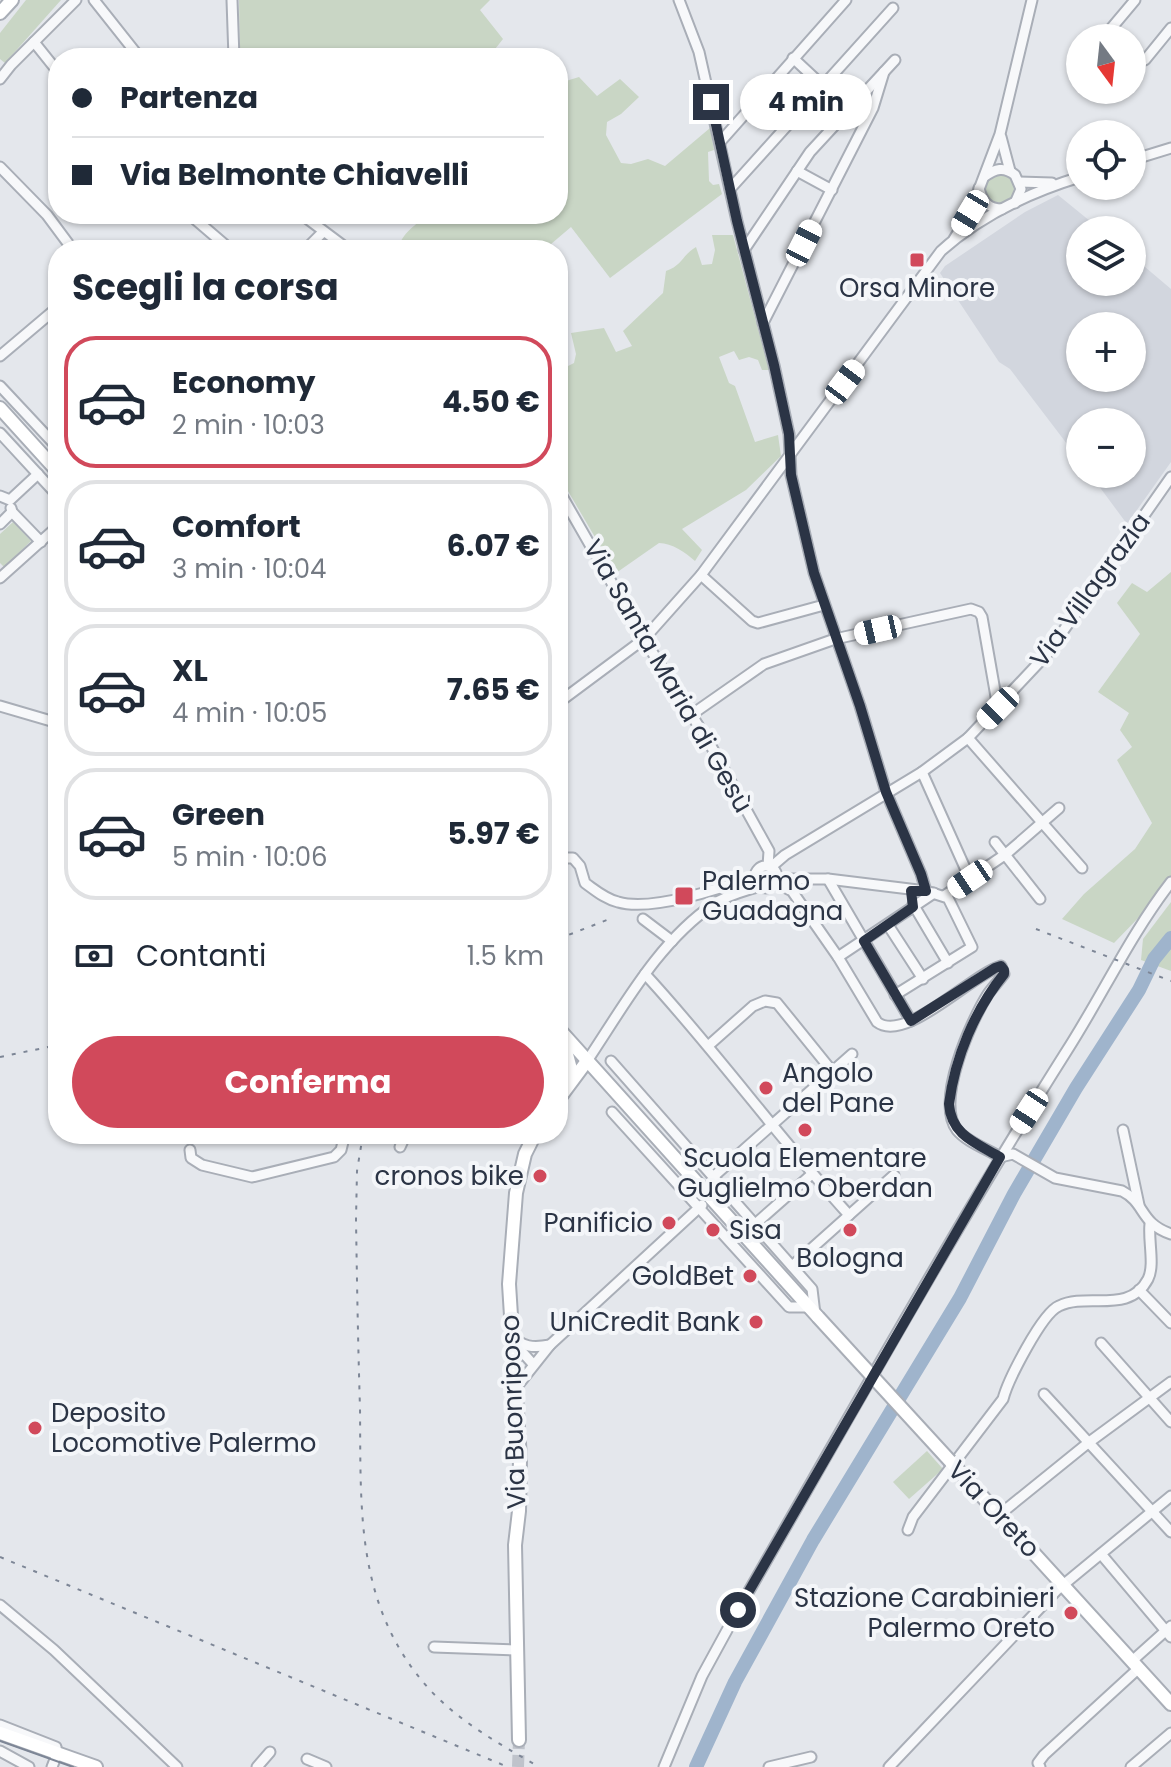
<!DOCTYPE html>
<html lang="it">
<meta charset="utf-8">
<style>
body{margin:0;font-family:Poppins,sans-serif;background:#f2f2f3;color:#1f2937;height:100vh;display:flex;flex-direction:column;font-size:30px;white-space:nowrap}
*{box-sizing:border-box;margin:0}
p{font-size:26px;color:#747a83}
.icon{flex:none;width:44px;height:44px;fill:none;stroke:currentColor;stroke-width:2;stroke-linecap:round;stroke-linejoin:round}
.map{position:relative;flex:1;overflow:hidden}
.sheet{position:absolute;left:48px;top:240px;width:520px;height:904px;display:flex;flex-direction:column;background:#fff;border-radius:32px;box-shadow:0 2px 6px #0004}
.sheet>*{flex:none}
.guide{position:absolute;left:48px;top:48px;width:520px;height:176px;border-radius:32px;box-shadow:0 2px 6px #0004;display:grid;align-content:center;height:176px;padding:0 24px;background:#fff}
.needle{width:52px;rotate:165deg}
.tools{position:absolute;left:1066px;top:24px;display:grid;gap:16px}
.tools a{display:grid;place-items:center;width:80px;height:80px;border-radius:50%;background:#fff;box-shadow:0 2px 6px #0004;font-size:40px}
.end{position:absolute;width:36px;height:36px;margin:-18px;border:10px solid #2b3445;background:#fff;box-shadow:0 0 0 4px #fff}
.from{border-radius:50%}
.bubble{position:absolute;height:56px;border-radius:28px;background:#fff;box-shadow:0 2px 6px #0004;font-size:26px;font-weight:700;line-height:56px;text-align:center}
.car{position:absolute;width:24px;height:48px;margin:-24px -12px;border-radius:10px;box-shadow:0 0 6px 2px #0007;background:linear-gradient(#fff 24%,#345 0 40%,#fff 0 76%,#345 0 86%,#fff 0)}
.guide b{display:flex;align-items:center;gap:28px;height:76px;font-size:30px}
.guide b+b{border-top:2px solid #e0e1e3}
.guide i{width:20px;height:20px;background:#1f2937}
ul{padding:0;list-style:none}
li{display:flex;align-items:center;gap:24px;height:132px;margin:0 16px 12px;padding:0 8px;border:4px solid #e0e1e3;border-radius:32px}
li div{flex:1}
li b{display:block;font-size:30px}
li em{font-style:normal;font-weight:700}
li.active{border-color:#d1495b}
li>.icon{width:72px;height:72px;stroke-width:1.5}
h2{padding:0 24px;font-size:36px;line-height:96px}
.pay{display:flex;align-items:center;gap:20px;height:88px;padding:0 24px;font-size:30px}
.pay p{margin-inline-start:auto}
.primary-button{display:flex;gap:16px;margin-top:auto;padding:16px 24px}
.primary-button a{flex:1;height:92px;border-radius:48px;background:#d1495b;color:#fff;font-size:32px;font-weight:700;line-height:92px;text-align:center}
.map>svg:first-child{display:block}
.built{fill:#d2d6de;fill-rule:evenodd}
.green{fill:#c9d6c5}
.lines{fill:none;stroke-linecap:round;stroke-linejoin:round}
.river{stroke:#9fb4cc;stroke-width:14}
.secondary-tunnel{stroke:#bfc3cb;stroke-width:12;stroke-dasharray:12 6;stroke-linecap:butt}
.street-casing{stroke:#a9aeb7;stroke-width:13}
.secondary-casing{stroke:#a9aeb7;stroke-width:16}
.street{stroke:#f7f8fa;stroke-width:9}
.secondary{stroke:#fff;stroke-width:12}
.tram{stroke:#7d8696;stroke-width:2}
.rail{stroke:#7d8696;stroke-width:2;stroke-dasharray:4 8;stroke-linecap:butt}
.secondary-bridge-casing{stroke:#a9aeb7;stroke-width:16;stroke-linecap:butt}
.secondary-bridge{stroke:#fff;stroke-width:12}
.route{stroke:#2b3445;stroke-width:10}
.poi-dot{fill:#d1495b;stroke:#f4f6f9;stroke-width:3}
.labels{text-anchor:middle;dominant-baseline:central;stroke-width:8;stroke-linejoin:round;paint-order:stroke}
.poi-label{font-size:26px;fill:#2b3445;stroke:#f4f6f9;text-anchor:end}
.street-label{font-size:26px;fill:#2b3445;stroke:#f4f6f9}
</style>
<div class="map">
<svg width="1171" height="1767" viewBox="0 0 1171 1767">
<rect width="100%" height="100%" fill="#e4e7ec"/>
<path class="built" d="M 1058,195 L 1101,230 L 1080,230 L 1080,282 L 1132,282 L 1132,256 L 1171,289 L 1171,462 L 1127,524 L 1090,474 L 1132,474 L 1132,422 L 1080,422 L 1080,461 L 1010,369 L 999,362 L 940,273 L 945,266 L 1025,212 ZM 1080,326 L 1132,326 L 1132,378 L 1080,378 Z"/>
<g class="green">
<polygon points="26,0 61,0 5,63 0,59 0,33"/>
<polygon points="239,0 490,0 480,10 503,39 488,58 452,58 443,48 431,58 240,58"/>
<path d="M 579,77 L 597,96 L 620,79 L 639,97 L 621,114 L 607,122 L 606,135 L 621,163 L 631,164 L 648,159 L 665,166 L 710,128 L 714,150 L 708,152 L 709,181 L 713,185 L 719,184 L 722,194 L 610,278 L 571,227 L 544,250 L 399,248 C 401,233 417,225 427,214 L 558,214 L 558,96 L 566,81 Z"/>
<circle cx="999" cy="189" r="15"/>
<path d="M 712,235 L 733,235 L 769,370 L 762,370 L 758,360 L 749,357 L 739,360 L 734,351 L 719,357 L 729,383 L 735,386 L 755,442 L 778,435 L 781,456 L 746,490 L 682,529 L 702,550 L 695,561 C 686,553 672,543 659,543 L 616,573 L 558,474 L 558,364 L 564,368 L 574,363 L 576,354 L 571,333 L 604,328 L 616,352 L 632,346 L 623,331 L 663,293 L 666,271 C 683,265 682,255 696,247 L 702,265 L 712,264 L 715,250 Z"/>
<polygon points="13,522 31,541 4,567 0,563 0,534"/>
<polygon points="1171,572 1171,876 1143,913 1114,943 1062,919 1084,894 1135,849 1152,823 1117,760 1132,747 1120,730 1129,713 1098,692 1140,634 1117,603 1132,583 1147,592"/>
<polygon points="1171,902 1171,971 1141,960 1143,939"/>
<polygon points="927,1451 943,1469 909,1499 893,1482"/>
</g>
<g class="lines">
<polyline class="river" points="696,1767 735,1682 813,1540 960,1298 1014,1194 1076,1088 1139,990 1154,959 1171,938"/>
<polyline class="secondary-tunnel" points="518,1767 519,1740"/>
<defs>
<g id="street">
<polyline points="94,0 140,58"/>
<polyline points="232,0 234,58"/>
<polyline points="679,0 699,52 737,221 774,365 789,434 791,475 814,573 860,706 886,792 921,874 926,891"/>
<polyline points="1118,38 1109,31 1135,0"/>
<polyline points="34,42 58,72"/>
<polyline points="1132,50 1145,60 1171,28"/>
<polyline points="793,58 823,86"/>
<polyline points="0,79 11,65 76,0"/>
<polyline points="1001,137 1010,171"/>
<polyline points="721,141 846,0"/>
<polyline points="1132,160 1171,148"/>
<polyline points="0,167 47,215 73,250"/>
<polyline points="797,171 832,190"/>
<path d="M 985,176 C 995,169 1004,166 1015,175 L 1021,189 L 1015,203"/>
<polyline points="1019,182 1052,183"/>
<path d="M 979,188 C 982,201 988,209 1002,209"/>
<polyline points="730,189 893,8"/>
<polyline points="189,214 231,250"/>
<polyline points="301,214 349,250"/>
<polyline points="954,239 970,213 1000,134 1032,0"/>
<polyline points="305,250 323,232"/>
<polyline points="744,250 810,152 895,60"/>
<polyline points="763,323 873,108 884,72"/>
<polyline points="0,356 58,307"/>
<polyline points="0,386 58,448"/>
<polyline points="0,433 58,496"/>
<polyline points="558,489 644,639 711,746 769,851 768,866"/>
<polyline points="0,496 10,500 38,474"/>
<polyline points="12,512 41,542"/>
<polyline points="0,524 12,512 11,508"/>
<polyline points="701,575 752,621 758,623 824,605"/>
<polyline points="0,578 58,526"/>
<path d="M 558,703 L 644,639 L 701,575 L 941,251 C 980,216 1031,192 1080,177"/>
<polyline points="0,706 58,723"/>
<polyline points="691,715 764,664 835,639 971,609 979,612 982,617 998,708"/>
<polyline points="968,738 1082,868"/>
<polyline points="922,772 970,879"/>
<polyline points="995,842 1040,899"/>
<path d="M 558,858 L 573,858 L 580,866 L 585,883 C 595,890 605,899 618,902 C 652,912 722,888 755,876"/>
<circle cx="766" cy="877" r="11"/>
<polyline points="771,867 785,855 922,772 968,738 1047,654 1171,477"/>
<polyline points="777,879 828,879 926,891 948,898 972,947 895,995"/>
<polyline points="828,879 911,1021"/>
<path d="M 776,883 L 792,891 L 838,957 L 877,1022 C 905,1044 972,974 1001,966 L 1004,974 C 999,981 993,987 988,994 C 971,1021 935,1101 957,1130 C 967,1142 987,1149 1000,1157 L 1013,1154 L 1055,1178 L 1122,1191 C 1146,1203 1139,1223 1171,1234"/>
<polyline points="944,896 1006,854 1059,808"/>
<polyline points="913,904 948,963"/>
<polyline points="643,919 672,941"/>
<polyline points="888,925 923,979"/>
<polyline points="838,957 934,893"/>
<path d="M 645,974 C 716,1051 778,1137 849,1215"/>
<polyline points="708,1046 753,1006 765,1001 777,1003 832,1071"/>
<path d="M 587,1061 C 624,1006 658,942 714,904 C 727,895 745,891 760,886"/>
<polyline points="611,1061 812,1289 815,1314"/>
<polyline points="612,1112 789,1307 809,1307"/>
<polyline points="1123,1130 1139,1205"/>
<polyline points="400,1147 406,1134"/>
<polyline points="190,1150 191,1158 202,1165 252,1177 334,1157 341,1150 345,1134"/>
<polyline points="713,1177 852,1054"/>
<polyline points="744,1234 812,1174"/>
<polyline points="792,1266 894,1175"/>
<polyline points="1139,1290 1171,1323"/>
<path d="M 511,1333 C 521,1348 534,1348 550,1345"/>
<polyline points="514,1343 533,1364"/>
<polyline points="1101,1343 1171,1422"/>
<polyline points="515,1389 550,1345 702,1205"/>
<polyline points="1044,1394 1171,1532"/>
<polyline points="999,1515 1088,1443 1171,1382"/>
<path d="M 908,1530 L 913,1517 L 1003,1399 C 1008,1380 1042,1313 1059,1306 C 1088,1292 1129,1315 1148,1279 C 1155,1265 1148,1241 1150,1224"/>
<polyline points="1101,1554 1171,1637"/>
<polyline points="0,1605 54,1650 177,1767"/>
<polyline points="434,1647 518,1650"/>
<polyline points="1132,1661 1171,1626"/>
<polyline points="0,1725 56,1747 57,1754 52,1767"/>
<polyline points="0,1751 29,1767"/>
<polyline points="307,1759 326,1767"/>
<polyline points="257,1767 270,1752"/>
<path d="M 664,1767 L 702,1676 L 738,1610 C 846,1423 951,1234 1066,1052 C 1102,996 1130,935 1171,882"/>
<polyline points="769,1767 811,1757"/>
<polyline points="889,1767 1057,1590 1171,1496"/>
<polyline points="1040,1767 1038,1763 1044,1755 1139,1668"/>
<polyline points="1131,1767 1171,1733"/>
</g>
<g id="secondary">
<polyline points="0,13 12,0"/>
<polyline points="0,408 58,472"/>
<polyline points="558,1028 818,1317"/>
<polyline points="562,1036 571,1069 569,1084"/>
<polyline points="558,1100 587,1061"/>
<polyline points="950,1461 1171,1704"/>
<polyline points="0,1733 96,1767"/>
<polyline points="519,1740 515,1545 519,1511 520,1459 509,1284 516,1193 525,1154 535,1134"/>
</g>
</defs>
<use href="#street" class="street-casing"/>
<use href="#secondary" class="secondary-casing"/>
<use href="#street" class="street"/>
<use href="#secondary" class="secondary"/>
<polyline class="tram" points="0,1741 73,1767"/>
<g class="rail">
<polyline points="1036,929 1171,981"/>
<polyline points="558,939 612,918"/>
<polyline points="0,1057 58,1045"/>
<path d="M 363,1134 L 357,1171 L 356,1220 C 357,1283 358,1345 360,1408 C 361,1512 355,1607 430,1690 C 461,1723 500,1744 539,1767"/>
<polyline points="0,1557 508,1767"/>
</g>
<defs>
<polyline id="secondary-bridge" points="818,1317 950,1461"/>
</defs>
<use href="#secondary-bridge" class="secondary-bridge-casing"/>
<use href="#secondary-bridge" class="secondary-bridge"/>
</g>
<g class="lines">
<path class="route" d="M 711,102 L 737,221 L 774,365 L 789,434 L 791,475 L 814,573 L 860,706 L 886,792 L 921,874 L 926,891 L 911,891 L 913,907 L 864,941 L 911,1021 L 995,968 L 1001,966 L 1004,970 L 1004,974 C 975,1010 955,1057 949,1104 C 951,1135 976,1143 1000,1157 L 738,1610"/>
</g>
<g class="poi-dot">
<rect x="909" y="252" width="16" height="16" rx="4"/>
<rect x="674" y="886" width="20" height="20" rx="4"/>
<circle cx="766" cy="1088" r="8"/>
<circle cx="805" cy="1130" r="8"/>
<circle cx="540" cy="1176" r="8"/>
<circle cx="669" cy="1223" r="8"/>
<circle cx="713" cy="1230" r="8"/>
<circle cx="850" cy="1230" r="8"/>
<circle cx="750" cy="1276" r="8"/>
<circle cx="756" cy="1322" r="8"/>
<circle cx="35" cy="1428" r="8"/>
<circle cx="1071" cy="1613" r="8"/>
</g>
<g class="labels">
<g class="poi-label">
<text x="917" y="288" text-anchor="middle">Orsa Minore</text>
<text x="702" y="881" text-anchor="start">Palermo<tspan x="702" dy="30">Guadagna</tspan></text>
<text x="782" y="1073" text-anchor="start">Angolo<tspan x="782" dy="30">del Pane</tspan></text>
<text x="805" y="1158" text-anchor="middle">Scuola Elementare<tspan x="805" dy="30">Guglielmo Oberdan</tspan></text>
<text x="524" y="1176">cronos bike</text>
<text x="653" y="1223">Panificio</text>
<text x="729" y="1230" text-anchor="start">Sisa</text>
<text x="850" y="1258" text-anchor="middle">Bologna</text>
<text x="734" y="1276">GoldBet</text>
<text x="740" y="1322">UniCredit Bank</text>
<text x="51" y="1413" text-anchor="start">Deposito<tspan x="51" dy="30">Locomotive Palermo</tspan></text>
<text x="1055" y="1598">Stazione Carabinieri<tspan x="1055" dy="30">Palermo Oreto</tspan></text>
</g>
<g class="street-label">
<text transform="translate(1090 590) rotate(-54)">Via Villagrazia</text>
<text transform="translate(668 676) rotate(60)">Via Santa Maria di Gesù</text>
<text transform="translate(513 1412) rotate(-92)">Via Buonriposo</text>
<text transform="translate(994 1509) rotate(47)">Via Oreto</text>
</g>
</g>
</svg>
<div class="tools">
<a><svg class="needle" viewBox="-14 -14 28 28"><path d="M0-13l5 13h-10z" fill="#e53935"/><path d="M0 13l5-13h-10z" fill="#747a83"/></svg></a>
<a><svg class="icon" aria-label="locate" viewBox="0 0 24 24"><circle cx="12" cy="12" r="6"/><path d="M12 2v4M12 18v4M2 12h4M18 12h4"/></svg></a>
<a><svg class="icon" aria-label="layers" viewBox="0 0 24 24"><path d="M12 4l9 5-9 5-9-5zM3 14l9 5 9-5"/></svg></a>
<a>+</a>
<a>−</a>
</div>
<i class="end from" style="left:738px;top:1610px"></i>
<i class="end" style="left:711px;top:102px"></i>
<div class="bubble" style="left:740px;top:74px;width:132px">4 min</div>
<i class="car" style="left:970px;top:213px;rotate:211deg"></i>
<i class="car" style="left:804px;top:243px;rotate:27deg"></i>
<i class="car" style="left:845px;top:382px;rotate:37deg"></i>
<i class="car" style="left:878px;top:630px;rotate:257deg"></i>
<i class="car" style="left:998px;top:708px;rotate:225deg"></i>
<i class="car" style="left:970px;top:879px;rotate:236deg"></i>
<i class="car" style="left:1029px;top:1111px;rotate:213deg"></i>
<div class="guide">
<b><i class="from"></i>Partenza</b>
<b><i></i>Via Belmonte Chiavelli</b>
</div>
<section class="sheet">
<h2>Scegli la corsa</h2>
<ul>
<li class="active"><svg class="icon" aria-label="car" viewBox="0 0 24 24"><path d="M5 17H2v-5l4-1 3-4h7l3 4 3 1v5h-3M9 17h6M6 11h13"/><circle cx="7" cy="17" r="2"/><circle cx="17" cy="17" r="2"/></svg><div><b>Economy</b><p>2 min · 10:03</p></div><em>4.50 €</em></li>
<li><svg class="icon" aria-label="car" viewBox="0 0 24 24"><path d="M5 17H2v-5l4-1 3-4h7l3 4 3 1v5h-3M9 17h6M6 11h13"/><circle cx="7" cy="17" r="2"/><circle cx="17" cy="17" r="2"/></svg><div><b>Comfort</b><p>3 min · 10:04</p></div><em>6.07 €</em></li>
<li><svg class="icon" aria-label="car" viewBox="0 0 24 24"><path d="M5 17H2v-5l4-1 3-4h7l3 4 3 1v5h-3M9 17h6M6 11h13"/><circle cx="7" cy="17" r="2"/><circle cx="17" cy="17" r="2"/></svg><div><b>XL</b><p>4 min · 10:05</p></div><em>7.65 €</em></li>
<li><svg class="icon" aria-label="car" viewBox="0 0 24 24"><path d="M5 17H2v-5l4-1 3-4h7l3 4 3 1v5h-3M9 17h6M6 11h13"/><circle cx="7" cy="17" r="2"/><circle cx="17" cy="17" r="2"/></svg><div><b>Green</b><p>5 min · 10:06</p></div><em>5.97 €</em></li>
</ul>
<div class="pay"><svg class="icon" aria-label="cash" viewBox="0 0 24 24"><path d="M3 7h18v10H3z"/><circle cx="12" cy="12" r="2"/></svg>Contanti<p>1.5 km</p></div>
<div class="primary-button"><a>Conferma</a></div>
</section>
</div>
